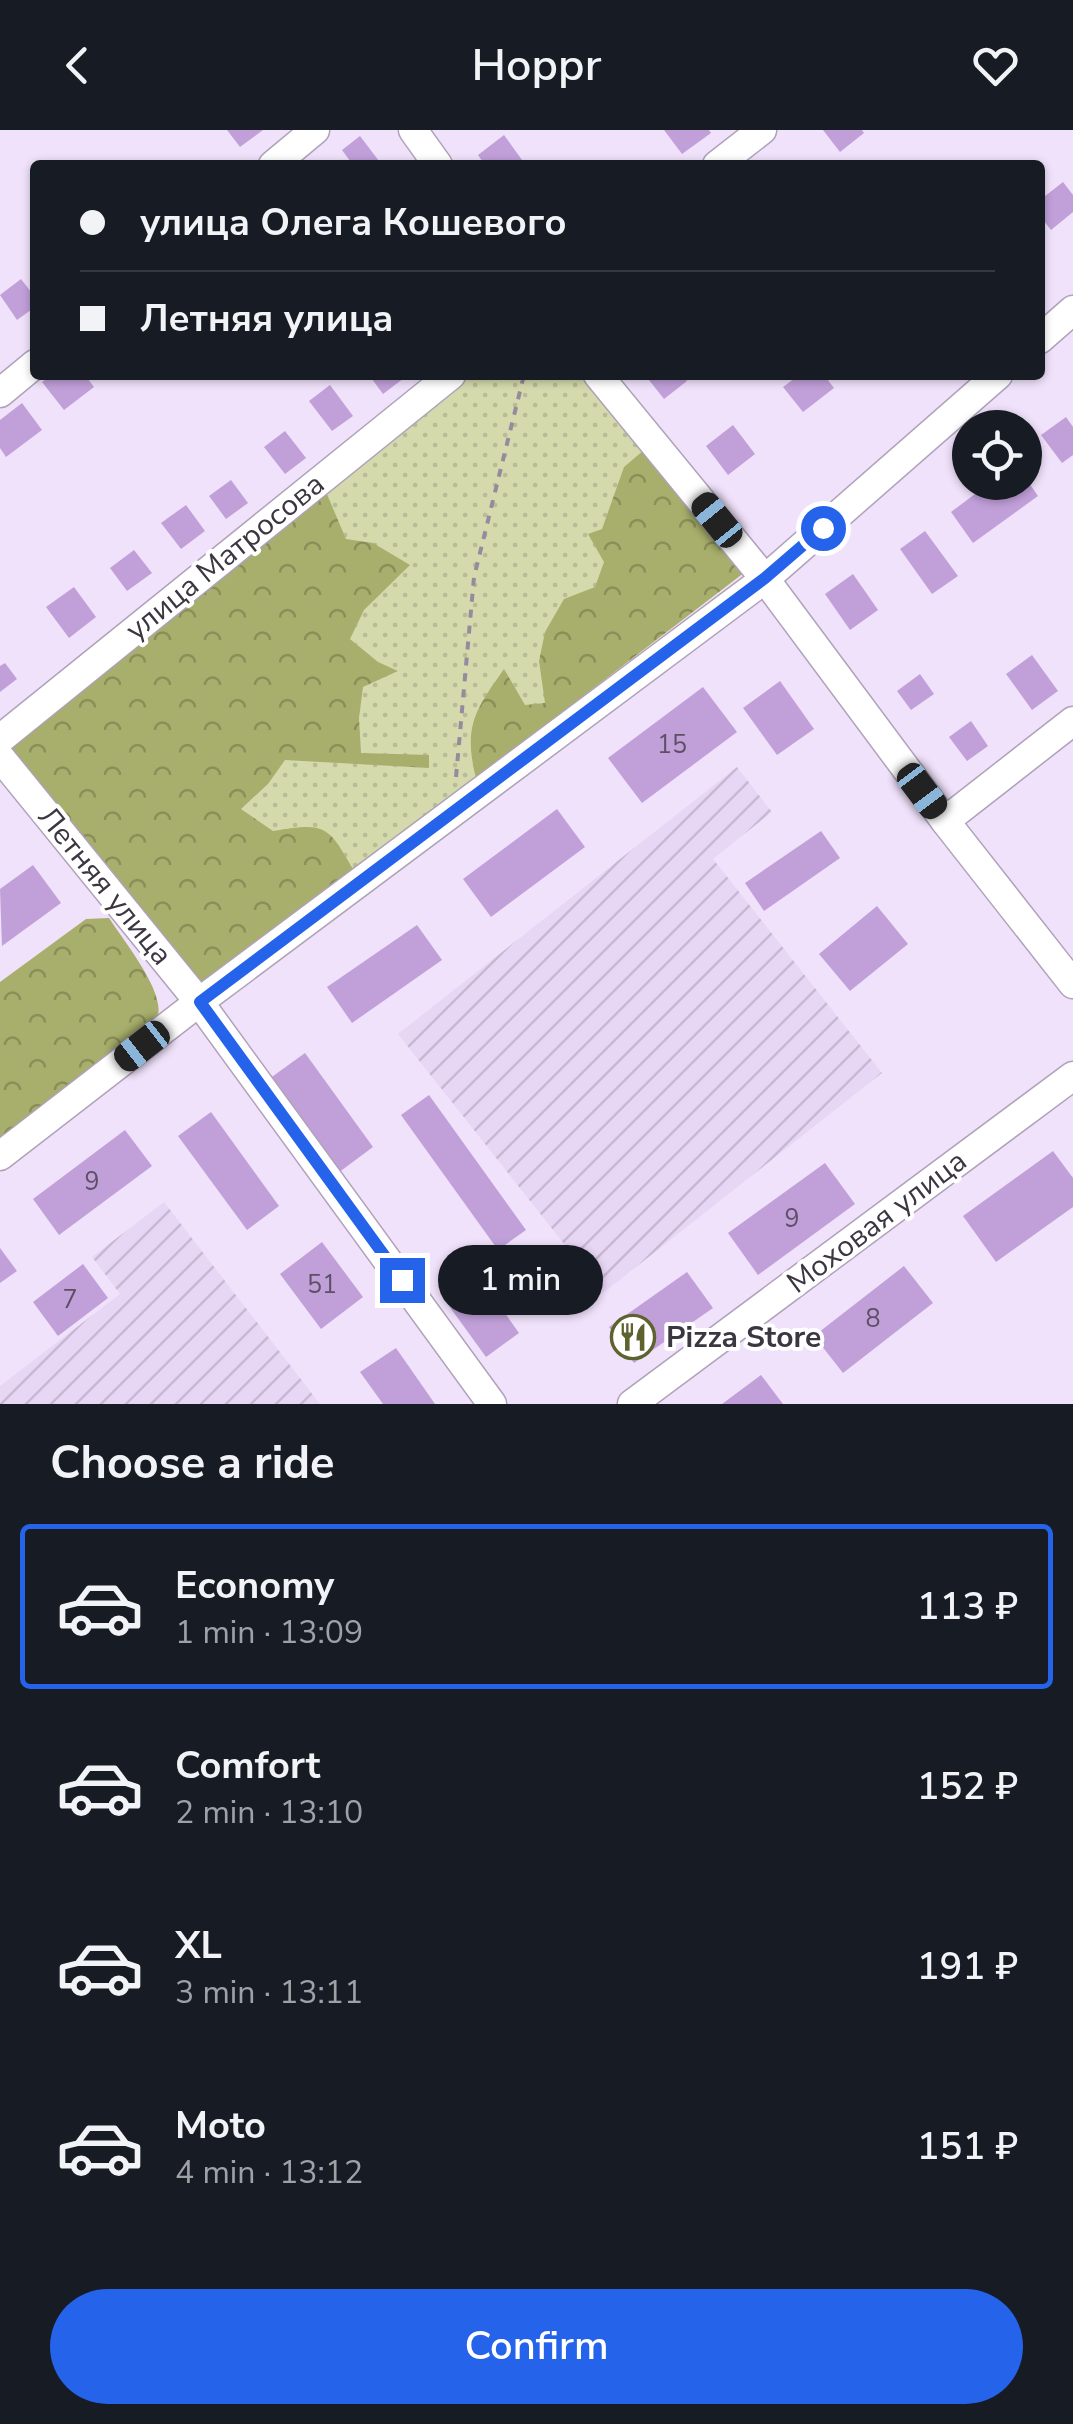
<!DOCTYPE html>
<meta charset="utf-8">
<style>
body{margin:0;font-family:"Nunito Sans",sans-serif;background:#242831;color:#f1f3f6;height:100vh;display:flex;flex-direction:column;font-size:38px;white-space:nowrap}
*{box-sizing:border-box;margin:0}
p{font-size:32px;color:#9ea1a6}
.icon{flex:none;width:55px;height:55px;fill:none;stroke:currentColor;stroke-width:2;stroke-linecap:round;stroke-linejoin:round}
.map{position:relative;height:1274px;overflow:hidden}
.panel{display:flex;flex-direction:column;background:#171b24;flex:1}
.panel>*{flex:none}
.banner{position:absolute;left:30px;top:30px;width:1015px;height:220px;border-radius:10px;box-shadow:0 2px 8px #0004;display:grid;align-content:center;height:220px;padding:0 50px;background:#171b24}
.buttons{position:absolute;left:952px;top:280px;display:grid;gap:20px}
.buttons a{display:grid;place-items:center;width:90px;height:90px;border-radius:50%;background:#171b24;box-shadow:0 2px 8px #0004;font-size:50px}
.end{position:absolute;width:45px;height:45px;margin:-22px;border:12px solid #2563eb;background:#fff;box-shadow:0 0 0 5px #fff}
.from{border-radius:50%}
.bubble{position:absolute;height:70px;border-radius:35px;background:#171b24;box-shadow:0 2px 8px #0004;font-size:32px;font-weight:600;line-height:70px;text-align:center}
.car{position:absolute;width:30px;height:60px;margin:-30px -15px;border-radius:12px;box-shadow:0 0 8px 2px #0007;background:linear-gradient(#222 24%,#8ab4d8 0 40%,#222 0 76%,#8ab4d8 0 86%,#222 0)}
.banner b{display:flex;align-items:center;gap:35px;height:95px;font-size:38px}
.banner b+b{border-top:2px solid #363941}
.banner i{width:25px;height:25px;background:#f1f3f6}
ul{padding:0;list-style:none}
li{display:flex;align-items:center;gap:30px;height:165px;margin:0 20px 15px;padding:0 30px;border:5px solid transparent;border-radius:10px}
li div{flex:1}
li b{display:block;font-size:38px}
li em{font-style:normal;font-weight:600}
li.selected{border-color:#2563eb}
li>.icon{width:90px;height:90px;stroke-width:1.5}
h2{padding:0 50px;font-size:45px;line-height:120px}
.action{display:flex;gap:20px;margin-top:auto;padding:20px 50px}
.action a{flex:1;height:115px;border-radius:60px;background:#2563eb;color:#fff;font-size:40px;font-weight:600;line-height:115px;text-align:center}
header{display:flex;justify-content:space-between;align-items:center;height:130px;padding:0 50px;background:#171b24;font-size:45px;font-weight:600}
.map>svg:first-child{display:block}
.industrial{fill:url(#industrial-furrows)}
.grass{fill:url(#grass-dots)}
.forest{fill:url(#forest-crowns)}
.building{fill:#c1a0d9}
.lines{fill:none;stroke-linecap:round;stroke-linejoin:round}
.minor-casing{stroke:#afa2b9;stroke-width:31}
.path{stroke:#958b9d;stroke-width:4;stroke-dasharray:8 8;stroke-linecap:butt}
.minor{stroke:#fff;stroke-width:28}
.route{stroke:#2563eb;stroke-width:12}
.labels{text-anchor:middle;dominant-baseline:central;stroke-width:8;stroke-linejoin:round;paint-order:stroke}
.number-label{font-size:25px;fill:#5d5066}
.street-label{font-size:30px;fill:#3c3640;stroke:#fff}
.poi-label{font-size:30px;font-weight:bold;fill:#3c3640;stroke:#fff;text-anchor:start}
</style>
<header><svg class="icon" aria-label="back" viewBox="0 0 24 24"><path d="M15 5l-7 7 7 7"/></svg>Hoppr<svg class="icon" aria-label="heart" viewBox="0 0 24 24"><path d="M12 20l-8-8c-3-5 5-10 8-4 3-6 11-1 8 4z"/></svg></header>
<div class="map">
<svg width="1073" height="1274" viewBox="0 0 1073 1274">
<defs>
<pattern id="industrial-furrows" width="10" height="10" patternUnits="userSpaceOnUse" patternTransform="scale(2.5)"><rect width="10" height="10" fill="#e8d6f5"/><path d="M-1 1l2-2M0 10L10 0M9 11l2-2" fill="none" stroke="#c8b8d3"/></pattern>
<pattern id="grass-dots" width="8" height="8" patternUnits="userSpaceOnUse" patternTransform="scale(2.5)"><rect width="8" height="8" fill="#d5daad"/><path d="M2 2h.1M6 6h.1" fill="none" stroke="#b8bc96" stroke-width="1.8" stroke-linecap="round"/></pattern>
<pattern id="forest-crowns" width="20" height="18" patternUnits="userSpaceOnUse" patternTransform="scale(2.5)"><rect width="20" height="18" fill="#a8ae6b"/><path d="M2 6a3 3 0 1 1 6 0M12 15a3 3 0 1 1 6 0" fill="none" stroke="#8a8e59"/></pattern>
</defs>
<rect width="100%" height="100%" fill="#f0e2fb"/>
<g class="industrial">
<polygon points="737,637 772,682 713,729 882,943 603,1163 398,904"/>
<polygon points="164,1072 320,1274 0,1274 0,1256 120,1164 92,1127"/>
</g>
<polygon class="grass" points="471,245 582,245 745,442 199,860 11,617"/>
<g class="forest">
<path d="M 644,320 L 745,442 L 476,648 C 463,597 475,580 504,539 L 525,575 L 545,573 L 539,531 L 545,502 L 564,469 L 595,457 L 604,432 L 588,404 L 602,399 L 624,337 Z"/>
<path d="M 326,362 L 346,409 L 373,413 L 410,435 L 364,480 L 350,509 L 378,532 L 398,541 L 363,557 L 359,588 L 361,623 L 429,625 L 429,638 L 285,630 L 268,654 L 241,679 L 273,701 C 326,692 328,695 354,741 L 199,860 L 11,617 Z"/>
<path d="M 109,788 C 123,810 164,860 158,885 L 0,1012 L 0,852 L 86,789 Z"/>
</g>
<g class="building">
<polygon points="227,0 263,0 240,17"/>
<polygon points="664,0 709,0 711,3 682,24"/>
<polygon points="823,0 862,0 864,3 840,22"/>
<polygon points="504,5 522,30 516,35 485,35 478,25"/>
<polygon points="360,6 382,35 353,35 342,20"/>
<polygon points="1063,52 1073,65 1073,82 1051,100 1040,86 1040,70"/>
<polygon points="21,149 35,167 35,177 17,190 0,165"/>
<polygon points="52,245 85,245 94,257 64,280 42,252"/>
<polygon points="369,245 408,245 383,264"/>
<polygon points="645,245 683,245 687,251 664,269"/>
<polygon points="799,245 824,245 834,258 803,282 783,257"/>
<polygon points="330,255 353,286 332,301 309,271"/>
<polygon points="22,273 42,300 6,327 0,318 0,290"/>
<polygon points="1066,287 1073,297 1073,325 1062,333 1041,305"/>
<polygon points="733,295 755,324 728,345 706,316"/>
<polygon points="285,301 306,328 285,344 264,317"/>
<polygon points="1025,347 1038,366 973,413 951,382 991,352 1025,352"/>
<polygon points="231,350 248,373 226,389 209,366"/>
<polygon points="186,375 205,401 181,419 161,393"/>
<polygon points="925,401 958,446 932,464 900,419"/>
<polygon points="134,420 152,443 127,461 110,438"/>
<polygon points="853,444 878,480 850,500 825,464"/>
<polygon points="74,457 96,487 69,508 46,477"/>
<polygon points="1032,525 1058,561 1032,580 1006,544"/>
<polygon points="5,533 17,549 0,562 0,536"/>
<polygon points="920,544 934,564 911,580 897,561"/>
<polygon points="780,551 814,599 777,625 743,578"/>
<polygon points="703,557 737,602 642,673 608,628"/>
<polygon points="971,591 988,616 967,631 949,607"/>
<polygon points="557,679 585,717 491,787 463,749"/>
<polygon points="821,701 840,728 764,781 745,753"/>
<polygon points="33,735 61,773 2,816 0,759"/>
<polygon points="877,776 908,814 850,861 819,824"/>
<polygon points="417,795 442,830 352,893 327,857"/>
<polygon points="305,923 373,1017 338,1043 269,949"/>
<polygon points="429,965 526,1100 498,1120 401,985"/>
<polygon points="211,982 279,1076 247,1100 178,1006"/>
<polygon points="125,1000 152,1036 59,1105 33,1069"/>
<polygon points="1053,1021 1073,1048 1073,1077 996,1132 963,1086"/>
<polygon points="825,1033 855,1074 758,1145 728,1103"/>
<polygon points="322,1112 363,1167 321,1199 280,1144"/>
<polygon points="0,1118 17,1141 0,1153"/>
<polygon points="83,1134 108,1168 58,1206 33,1172"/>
<polygon points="904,1136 933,1173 843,1243 814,1206"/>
<polygon points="687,1142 713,1178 634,1233 609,1197"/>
<polygon points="483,1152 519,1203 486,1227 449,1176"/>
<polygon points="396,1218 435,1274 383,1274 360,1242"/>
<polygon points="761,1245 783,1274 722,1274"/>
</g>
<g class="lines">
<defs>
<g id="minor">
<polyline points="413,0 438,35"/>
<polyline points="273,35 315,0"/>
<polyline points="717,35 762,0"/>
<polyline points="1040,209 1073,180"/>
<polyline points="598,245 765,449 945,691 1073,854"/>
<polyline points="0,263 35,234"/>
<polyline points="0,609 451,245"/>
<polyline points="0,627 199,872 492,1274"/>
<polyline points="945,691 1073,591"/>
<polyline points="0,1026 199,872 765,449 998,245"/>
<polyline points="632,1274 1073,946"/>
</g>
</defs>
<use href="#minor" class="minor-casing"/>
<polyline class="path" points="456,647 474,447 524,245"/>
<use href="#minor" class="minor"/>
</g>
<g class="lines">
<polyline class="route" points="402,1150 200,872 765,448 823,398"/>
</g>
<defs>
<symbol id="restaurant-ring" viewBox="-11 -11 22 22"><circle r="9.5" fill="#fff" stroke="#5e622f" stroke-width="1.5"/><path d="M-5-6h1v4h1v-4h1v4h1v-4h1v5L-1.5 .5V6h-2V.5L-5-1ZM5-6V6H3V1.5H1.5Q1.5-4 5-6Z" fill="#5e622f"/></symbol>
</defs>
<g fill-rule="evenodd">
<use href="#restaurant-ring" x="608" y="1182" width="50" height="50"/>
</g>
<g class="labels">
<g class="number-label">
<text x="672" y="615">15</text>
<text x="92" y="1052">9</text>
<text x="792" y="1089">9</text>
<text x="322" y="1155">51</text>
<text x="70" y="1170">7</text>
<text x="873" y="1189">8</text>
</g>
<g class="street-label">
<text transform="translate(225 427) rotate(-39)">улица Матросова</text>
<text transform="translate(105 756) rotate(51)">Летняя улица</text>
<text transform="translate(877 1092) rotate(-37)">Моховая улица</text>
</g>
<g class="poi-label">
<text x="666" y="1207">Pizza Store</text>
</g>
</g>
</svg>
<div class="buttons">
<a><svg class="icon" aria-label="locate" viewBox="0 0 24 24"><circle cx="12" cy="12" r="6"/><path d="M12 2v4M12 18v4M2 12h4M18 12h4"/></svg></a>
</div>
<i class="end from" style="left:823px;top:398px"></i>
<i class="end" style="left:402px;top:1150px"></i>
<div class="bubble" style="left:438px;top:1115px;width:165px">1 min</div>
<i class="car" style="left:717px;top:390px;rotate:321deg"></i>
<i class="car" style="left:922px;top:661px;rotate:143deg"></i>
<i class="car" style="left:142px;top:916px;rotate:232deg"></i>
<div class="banner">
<b><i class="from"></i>улица Олега Кошевого</b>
<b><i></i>Летняя улица</b>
</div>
</div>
<section class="panel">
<h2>Choose a ride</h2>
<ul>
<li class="selected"><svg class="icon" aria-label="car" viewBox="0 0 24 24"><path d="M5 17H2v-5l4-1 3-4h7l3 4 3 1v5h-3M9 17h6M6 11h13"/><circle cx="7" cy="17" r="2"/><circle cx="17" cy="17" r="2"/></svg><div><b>Economy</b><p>1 min · 13:09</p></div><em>113 ₽</em></li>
<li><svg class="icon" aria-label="car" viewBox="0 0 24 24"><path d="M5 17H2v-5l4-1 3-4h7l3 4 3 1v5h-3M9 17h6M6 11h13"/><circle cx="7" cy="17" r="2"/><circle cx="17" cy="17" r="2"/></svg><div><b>Comfort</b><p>2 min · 13:10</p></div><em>152 ₽</em></li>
<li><svg class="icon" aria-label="car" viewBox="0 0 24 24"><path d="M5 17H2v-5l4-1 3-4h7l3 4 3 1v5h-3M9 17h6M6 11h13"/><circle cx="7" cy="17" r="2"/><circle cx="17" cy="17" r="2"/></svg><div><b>XL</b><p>3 min · 13:11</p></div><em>191 ₽</em></li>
<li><svg class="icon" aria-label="car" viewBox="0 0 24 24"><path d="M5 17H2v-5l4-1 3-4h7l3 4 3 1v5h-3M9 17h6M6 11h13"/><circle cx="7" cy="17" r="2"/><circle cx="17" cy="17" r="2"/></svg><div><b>Moto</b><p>4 min · 13:12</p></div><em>151 ₽</em></li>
</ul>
<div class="action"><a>Confirm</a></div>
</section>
